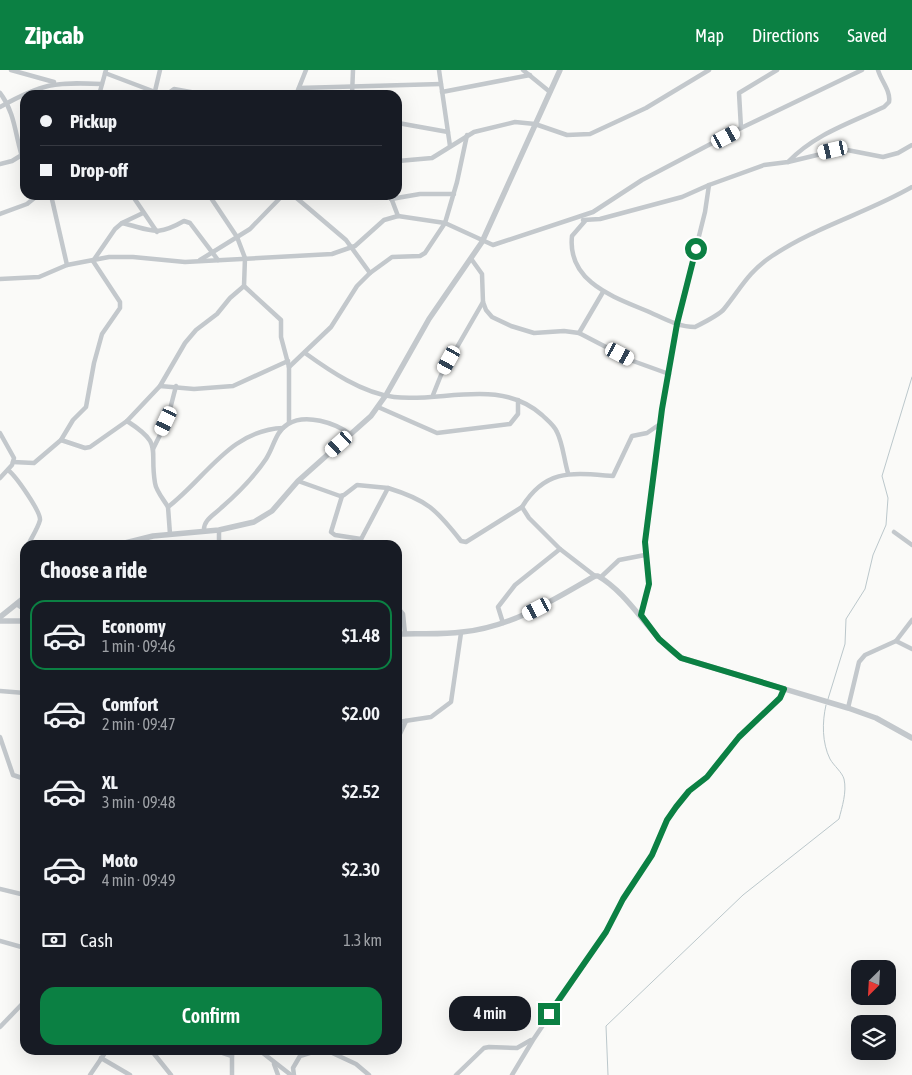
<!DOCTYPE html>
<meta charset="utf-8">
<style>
body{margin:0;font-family:"Asap Condensed",sans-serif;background:#20242c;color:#f1f3f6;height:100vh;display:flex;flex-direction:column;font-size:19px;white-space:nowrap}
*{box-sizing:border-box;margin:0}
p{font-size:16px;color:#9ea1a6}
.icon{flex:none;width:28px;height:28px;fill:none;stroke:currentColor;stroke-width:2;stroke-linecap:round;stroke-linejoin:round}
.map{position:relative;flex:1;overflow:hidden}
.side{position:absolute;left:20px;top:470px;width:382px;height:515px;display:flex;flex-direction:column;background:#171b24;border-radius:15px;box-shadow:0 5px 20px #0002}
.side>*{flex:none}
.guide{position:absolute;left:20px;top:20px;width:382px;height:110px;border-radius:15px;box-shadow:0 5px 20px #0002;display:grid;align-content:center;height:110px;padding:0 20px;background:#171b24}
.needle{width:32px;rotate:204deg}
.buttons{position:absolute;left:851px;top:890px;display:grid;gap:10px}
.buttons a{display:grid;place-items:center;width:45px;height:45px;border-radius:10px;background:#171b24;box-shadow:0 5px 20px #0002;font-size:25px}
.end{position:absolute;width:22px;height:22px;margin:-11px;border:6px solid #0b8043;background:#fff;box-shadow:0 0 0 2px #fff}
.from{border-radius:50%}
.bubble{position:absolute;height:35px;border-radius:15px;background:#171b24;box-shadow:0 5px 20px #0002;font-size:16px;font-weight:600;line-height:35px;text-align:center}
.car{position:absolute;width:15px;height:30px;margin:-15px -8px;border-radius:6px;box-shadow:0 0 4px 1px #0007;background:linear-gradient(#fff 24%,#345 0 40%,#fff 0 76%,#345 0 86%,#fff 0)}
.guide b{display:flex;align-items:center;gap:18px;height:48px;font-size:19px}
.guide b+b{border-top:1px solid #363941}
.guide i{width:12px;height:12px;background:#f1f3f6}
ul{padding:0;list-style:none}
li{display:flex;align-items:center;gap:15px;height:70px;margin:0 10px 8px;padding:0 10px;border:2px solid transparent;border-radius:15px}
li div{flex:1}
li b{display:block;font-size:19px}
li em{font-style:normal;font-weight:600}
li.active{border-color:#0b8043}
li>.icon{width:45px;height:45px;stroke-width:1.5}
h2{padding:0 20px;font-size:22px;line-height:60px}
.pay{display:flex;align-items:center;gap:12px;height:55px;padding:0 20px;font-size:19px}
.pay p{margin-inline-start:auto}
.button{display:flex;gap:10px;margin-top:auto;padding:10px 20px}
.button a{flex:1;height:58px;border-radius:15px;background:#0b8043;color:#fff;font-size:20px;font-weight:600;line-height:58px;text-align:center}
header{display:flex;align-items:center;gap:30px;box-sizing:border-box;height:70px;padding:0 25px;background:#0b8043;color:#fff}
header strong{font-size:24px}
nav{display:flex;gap:28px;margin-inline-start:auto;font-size:18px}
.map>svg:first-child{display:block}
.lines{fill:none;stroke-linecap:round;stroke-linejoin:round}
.stream{stroke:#bbc7cb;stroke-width:1}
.minor{stroke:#c3c8cc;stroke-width:4.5}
.tertiary{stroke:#c3c8cc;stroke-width:5.5}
.route{stroke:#0b8043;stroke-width:6}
</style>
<header>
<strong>Zipcab</strong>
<nav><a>Map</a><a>Directions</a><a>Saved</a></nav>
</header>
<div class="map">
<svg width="912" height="1005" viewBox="0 0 912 1005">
<rect width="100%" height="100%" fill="#fafaf8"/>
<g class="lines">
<g class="stream">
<polyline points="828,629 845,574 846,549 865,519 873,485 886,455 888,428 882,406 912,307"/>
<path d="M 608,1005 L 606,956 L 743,825 L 839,749 C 842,737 847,722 844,709 C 842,702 834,696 830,689 C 822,673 822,652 826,635"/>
</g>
<g class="minor">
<polyline points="11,0 54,12"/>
<polyline points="439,0 450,76"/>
<polyline points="523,0 550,22"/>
<polyline points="105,3 163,25"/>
<polyline points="299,18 441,14"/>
<polyline points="155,21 160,0"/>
<polyline points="442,22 530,5"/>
<path d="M 0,23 C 17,45 15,71 25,95"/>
<polyline points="99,25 106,0"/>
<polyline points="166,25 174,19 207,25"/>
<polyline points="296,25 306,0"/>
<polyline points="352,25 353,0"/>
<path d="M 0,37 C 43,13 54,12 102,14"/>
<polyline points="398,53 448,62"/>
<polyline points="741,58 739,23 777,0"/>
<polyline points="398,91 432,88 474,62 515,52 535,54 567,65 590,64 646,38 709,0"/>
<path d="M 788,92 C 815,64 850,53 884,37 L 889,32 C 891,21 881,11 878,0"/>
<polyline points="0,94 12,91 25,83"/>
<polyline points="51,125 67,195"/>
<polyline points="132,125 157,162"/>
<polyline points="209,125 237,167 245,188 244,216 281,250 281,267 289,297 289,353"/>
<polyline points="293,125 346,170 370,203"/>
<polyline points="390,125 398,146"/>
<polyline points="391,129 420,124 454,124"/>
<polyline points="0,144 27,134 38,125"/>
<polyline points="583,150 600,149 682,127 709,115 764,95 788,92 842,79 883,87 898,83 912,75"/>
<path d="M 585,151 L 572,166 C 567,212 614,227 647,241 C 663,248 678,257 695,257 C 701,254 720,244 724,239 C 741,218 748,202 772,186 C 815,157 867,143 912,117"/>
<polyline points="122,153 143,143"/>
<polyline points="200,190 250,159 283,125"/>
<polyline points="472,190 482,204 483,232 486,240 492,247 511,256 534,263 564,261 579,263 633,291 669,304"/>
<path d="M 93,191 L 115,159 L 122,153 C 152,160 156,167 184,151 L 190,153 L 218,190"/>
<polyline points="0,209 39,207 67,195 109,187 133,187 185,192 332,184 355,176 384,150 398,146 445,153 493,175 593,142 642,110 741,58 862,0"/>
<polyline points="579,263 603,222"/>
<path d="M 305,283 C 330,301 362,323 394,327 C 442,333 499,307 542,345 C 547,350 554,355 557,362 C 563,374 564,390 568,403"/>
<polyline points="289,297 331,257 357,216 370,203 392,187 420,186 425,183 445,153 457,112 467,65"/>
<polyline points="160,316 194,319 233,316 288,291"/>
<polyline points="433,325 441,305 483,232"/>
<polyline points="378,337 437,363 510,354 518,344 518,330"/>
<path d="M 127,351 C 164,375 149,377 155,413 C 156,421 164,430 168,437"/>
<polyline points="0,363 14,388 12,395 0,408"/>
<polyline points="61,370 73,350 86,337 94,293 102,264 120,238 120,232 93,191"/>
<polyline points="153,379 167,351 176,316"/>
<polyline points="13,392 34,393 61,370 85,378 90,377 127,351 160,316 185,273 196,260 217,244 230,228 244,216"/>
<path d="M 8,400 C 16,406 41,442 40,450 C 38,458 32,467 28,475"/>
<polyline points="298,411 340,426 344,425 357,415 388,418 358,475"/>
<path d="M 388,418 C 427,430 436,439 461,471 L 466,472 L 522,437"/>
<polyline points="342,426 331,462 335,465 361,469"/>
<path d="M 204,461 C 203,450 214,445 221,438 C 237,424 254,407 266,389 C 274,377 275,362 288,354 C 306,343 335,353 350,364"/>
<polyline points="894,462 912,475"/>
<path d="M 170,464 L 168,437 C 206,408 230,360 283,358"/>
<polyline points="219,475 219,460"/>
<path d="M 560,479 L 529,448 L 522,437 C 546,398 573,403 613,406 L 632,366 L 647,363 L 660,354"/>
<polyline points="601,507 619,490 645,485"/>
<polyline points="16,534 25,540"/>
<polyline points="398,538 403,544 405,564"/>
<polyline points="641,545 649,514 645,472 662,339 677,254 705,142 709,115"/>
<polyline points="503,553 498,537 515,515 560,479 595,506"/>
<polyline points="896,571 912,579"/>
<polyline points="0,621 25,623"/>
<polyline points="848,638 859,592 865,585 896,571 912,550"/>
<polyline points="398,652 431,647 451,632 461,563"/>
<polyline points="0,667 13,705 25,709"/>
<polyline points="398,668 406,651"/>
<polyline points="0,819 25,825"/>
<polyline points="0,871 25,878"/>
<polyline points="0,957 25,931"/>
<polyline points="151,980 171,1005"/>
<polyline points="214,980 232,986"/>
<polyline points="243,980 260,982"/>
<polyline points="259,980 291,1005"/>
<polyline points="326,980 356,994 369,1005"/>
<polyline points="101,988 130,1005"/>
<polyline points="274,994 278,1005"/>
<polyline points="90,1005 107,980"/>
<polyline points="232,1005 232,980"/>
<polyline points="294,1005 293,998 300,986 319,980"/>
<polyline points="456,1005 484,978 489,977 517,978 531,970"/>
<polyline points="512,1005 533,970 606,862 623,829 652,785 667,750 689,721 707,707 739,667 780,628 784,619"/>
</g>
<g class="tertiary">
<polyline points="117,475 153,466 219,460 254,452 272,441 298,411 371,346 386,325 429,249 482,172 560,0"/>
<polyline points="0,547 25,527"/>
<polyline points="0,551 25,551"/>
<path d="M 398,564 C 419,563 441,565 462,562 C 512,557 553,530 595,506 L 598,506 C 632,526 649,566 681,588 L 848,638 L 876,648 L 912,668"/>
</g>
</g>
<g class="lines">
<polyline class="route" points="549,944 606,862 623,829 652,785 667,750 676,737 689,721 707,707 739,667 780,628 784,619 681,588 659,569 641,545 649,514 645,472 662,339 677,254 696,179"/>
</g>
</svg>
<div class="buttons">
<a><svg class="needle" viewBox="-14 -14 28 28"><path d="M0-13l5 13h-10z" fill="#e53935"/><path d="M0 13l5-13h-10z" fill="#9ea1a6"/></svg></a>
<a><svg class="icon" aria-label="layers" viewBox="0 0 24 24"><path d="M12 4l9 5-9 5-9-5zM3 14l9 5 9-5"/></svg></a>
</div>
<i class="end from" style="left:696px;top:179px"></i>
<i class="end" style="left:549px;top:944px"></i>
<div class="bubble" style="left:449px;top:926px;width:82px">4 min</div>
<i class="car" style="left:726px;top:67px;rotate:62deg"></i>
<i class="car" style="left:833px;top:80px;rotate:257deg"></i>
<i class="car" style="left:620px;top:284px;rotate:118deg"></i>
<i class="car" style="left:449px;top:290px;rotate:209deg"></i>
<i class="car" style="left:166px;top:351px;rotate:205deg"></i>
<i class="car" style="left:339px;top:374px;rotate:228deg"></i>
<i class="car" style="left:537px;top:539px;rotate:243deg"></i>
<div class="guide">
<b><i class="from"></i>Pickup</b>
<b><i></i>Drop-off</b>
</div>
<section class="side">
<h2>Choose a ride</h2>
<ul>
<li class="active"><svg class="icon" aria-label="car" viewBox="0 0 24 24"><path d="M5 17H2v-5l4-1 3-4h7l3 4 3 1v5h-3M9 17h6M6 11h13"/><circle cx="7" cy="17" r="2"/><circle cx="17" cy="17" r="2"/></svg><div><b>Economy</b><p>1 min · 09:46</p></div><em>$1.48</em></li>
<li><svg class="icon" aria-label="car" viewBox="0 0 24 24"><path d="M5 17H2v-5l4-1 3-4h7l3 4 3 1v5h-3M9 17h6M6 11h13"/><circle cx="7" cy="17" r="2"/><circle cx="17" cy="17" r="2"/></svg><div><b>Comfort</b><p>2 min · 09:47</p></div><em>$2.00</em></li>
<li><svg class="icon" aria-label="car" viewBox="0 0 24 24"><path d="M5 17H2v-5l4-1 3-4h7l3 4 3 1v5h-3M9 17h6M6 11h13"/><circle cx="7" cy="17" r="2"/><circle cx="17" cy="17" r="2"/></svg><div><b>XL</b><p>3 min · 09:48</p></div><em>$2.52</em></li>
<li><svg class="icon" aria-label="car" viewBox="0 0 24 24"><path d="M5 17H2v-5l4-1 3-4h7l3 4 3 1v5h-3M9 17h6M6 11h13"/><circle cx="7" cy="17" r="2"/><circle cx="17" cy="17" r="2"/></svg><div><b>Moto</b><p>4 min · 09:49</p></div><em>$2.30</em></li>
</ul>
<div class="pay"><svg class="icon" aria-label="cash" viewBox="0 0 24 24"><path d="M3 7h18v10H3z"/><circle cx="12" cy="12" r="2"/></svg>Cash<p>1.3 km</p></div>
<div class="button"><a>Confirm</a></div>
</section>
</div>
